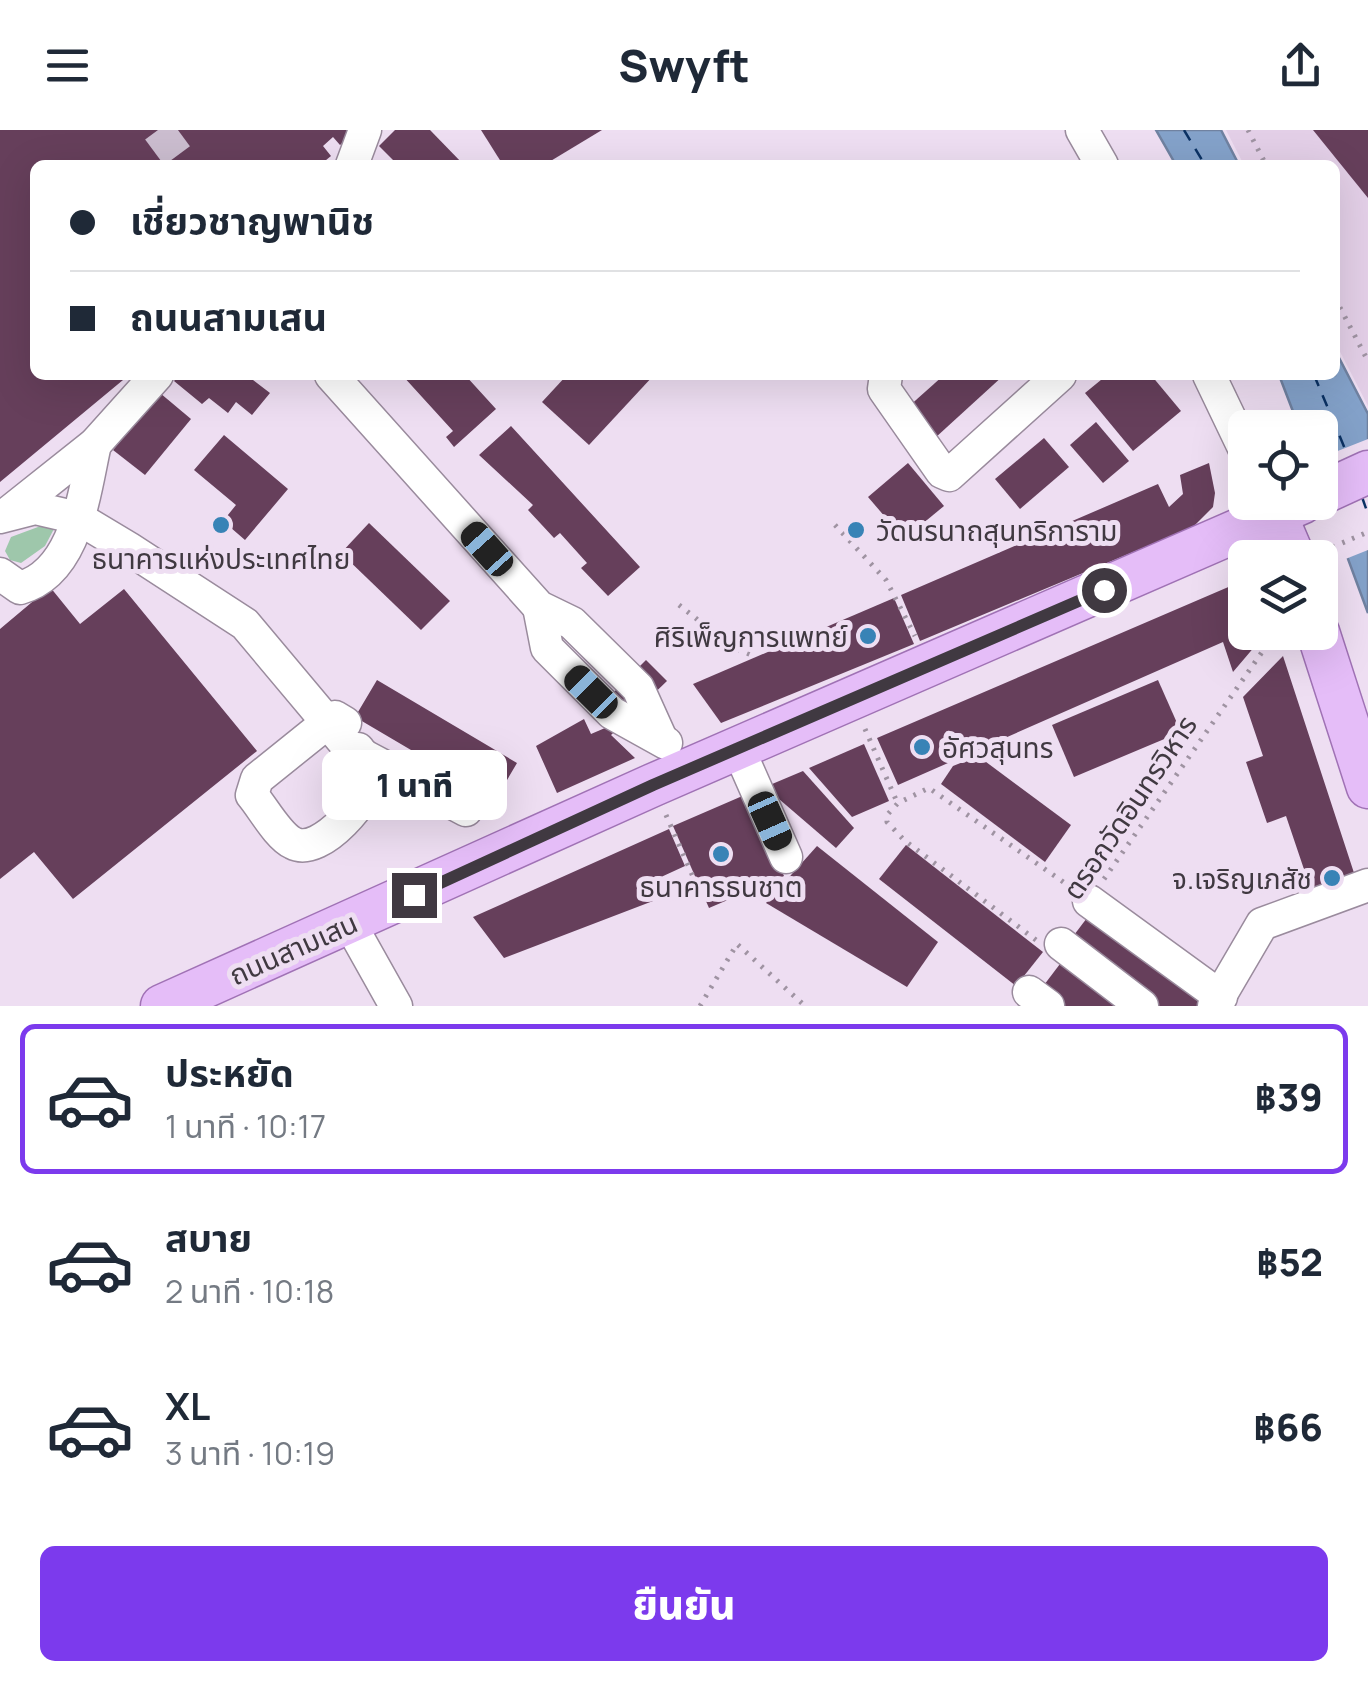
<!DOCTYPE html>
<html lang="th">
<meta charset="utf-8">
<style>
body{margin:0;font-family:Manrope,"Noto Sans Thai",sans-serif;background:#f6f6f7;color:#1f2937;height:100vh;display:flex;flex-direction:column;font-size:38px;white-space:nowrap}
*{box-sizing:border-box;margin:0}
p{font-size:32px;color:#747a83}
.icon{flex:none;width:55px;height:55px;fill:none;stroke:currentColor;stroke-width:2;stroke-linecap:round;stroke-linejoin:round}
.map{position:relative;height:876px;overflow:hidden}
.drawer{display:flex;flex-direction:column;background:#fff;flex:1}
.drawer>*{flex:none}
.guide{position:absolute;left:30px;top:30px;width:1310px;height:220px;border-radius:15px;box-shadow:0 10px 40px #0002;display:grid;align-content:center;height:220px;padding:0 40px;background:#fff}
.buttons{position:absolute;left:1228px;top:280px;display:grid;gap:20px}
.buttons a{display:grid;place-items:center;width:110px;height:110px;border-radius:15px;background:#fff;box-shadow:0 10px 40px #0002;font-size:50px}
.end{position:absolute;width:45px;height:45px;margin:-22px;border:12px solid #403941;background:#fff;box-shadow:0 0 0 5px #fff}
.from{border-radius:50%}
.bubble{position:absolute;height:70px;border-radius:15px;background:#fff;box-shadow:0 10px 40px #0002;font-size:32px;font-weight:800;line-height:70px;text-align:center}
.car{position:absolute;width:30px;height:60px;margin:-30px -15px;border-radius:12px;box-shadow:0 0 8px 2px #0007;background:linear-gradient(#222 24%,#8ab4d8 0 40%,#222 0 76%,#8ab4d8 0 86%,#222 0)}
.guide b{display:flex;align-items:center;gap:35px;height:95px;font-size:38px}
.guide b+b{border-top:2px solid #e0e1e3}
.guide i{width:25px;height:25px;background:#1f2937}
ul{padding:18px 0 0;list-style:none}
li{display:flex;align-items:center;gap:30px;height:150px;margin:0 20px 15px;padding:0 20px;border:5px solid transparent;border-radius:15px}
li div{flex:1}
li b{display:block;font-size:38px}
li em{font-style:normal;font-weight:800}
li.selected{border-color:#7c3aed}
li>.icon{width:90px;height:90px;stroke-width:1.5}
.cta{display:flex;gap:20px;margin-top:auto;padding:20px 40px}
.cta a{flex:1;height:115px;border-radius:15px;background:#7c3aed;color:#fff;font-size:40px;font-weight:800;line-height:115px;text-align:center}
header{display:flex;justify-content:space-between;align-items:center;height:130px;padding:0 40px;background:#fff;font-size:45px;font-weight:800}
.map>svg:first-child{display:block}
.built{fill:#e3cfe7}
.green{fill:#9ec7ab}
.water{fill:#84a2ca;stroke:#7082a1;stroke-width:2.5}
.pier{fill:#eedef2}
.lines{fill:none;stroke-linecap:round;stroke-linejoin:round}
.ferry{stroke:#0b3264;stroke-width:2.5;stroke-dasharray:12 10;stroke-linecap:butt}
.building{fill:#663f5b}
.minor-tunnel{stroke:#cbbdcf;stroke-width:32;stroke-dasharray:32 16;stroke-linecap:butt}
.minor-casing{stroke:#9a8b9d;stroke-width:35}
.major-casing{stroke:#a072b5;stroke-width:45}
.path{stroke:#9f93a2;stroke-width:5;stroke-dasharray:2.5 8;stroke-linecap:butt}
.minor{stroke:#fff;stroke-width:32}
.major{stroke:#e5bdf8;stroke-width:42}
.route{stroke:#403941;stroke-width:12}
.poi-dot{fill:#3883b6;stroke:#eedef2;stroke-width:4}
.labels{text-anchor:middle;dominant-baseline:central;stroke-width:10;stroke-linejoin:round;paint-order:stroke}
.poi-label{font-size:28px;fill:#403941;stroke:#eedef2;text-anchor:start}
.street-label{font-size:28px;fill:#403941;stroke:#eedef2}
</style>
<header><svg class="icon" aria-label="menu" viewBox="0 0 24 24"><path d="M4 6h16M4 12h16M4 18h16"/></svg>Swyft<svg class="icon" aria-label="share" viewBox="0 0 24 24"><path d="M12 15V3M7 8l5-5 5 5M5 13v7h14v-7"/></svg></header>
<div class="map">
<svg width="1368" height="876" viewBox="0 0 1368 876">
<rect width="100%" height="100%" fill="#eedef2"/>
<polygon class="built" points="1226,0 1368,0 1368,276 1335,212 1335,35 1244,35"/>
<polygon class="green" points="46,394 55,397 45,416 21,433 10,430 5,421 11,407"/>
<g class="water">
<polygon points="1156,0 1221,0 1239,35 1176,35"/>
<polygon points="1335,220 1368,284 1368,483 1320,353 1320,298 1299,297 1279,245 1335,245"/>
</g>
<polygon class="pier" points="1368,309 1368,420 1343,430 1320,368 1320,328"/>
<g class="lines">
<g class="ferry">
<polyline points="1184,0 1205,35"/>
<polyline points="1314,245 1348,326"/>
<polyline points="1362,367 1368,384"/>
</g>
</g>
<g class="building">
<polygon points="0,0 353,0 355,2 340,15 333,7 323,16 331,26 320,35 35,35 35,245 118,245 123,250 0,352"/>
<polygon points="395,0 430,0 464,35 398,35 379,16"/>
<polygon points="481,0 602,0 544,35 503,35"/>
<polygon points="1313,0 1368,0 1368,68"/>
<polygon points="179,245 257,245 253,250 270,263 252,285 236,272 228,283 209,268 202,274 174,251"/>
<polygon points="402,245 465,245 496,279 454,317 446,307 453,301"/>
<polygon points="567,245 654,245 589,315 542,272"/>
<polygon points="944,245 1004,245 935,308 907,278"/>
<polygon points="1107,245 1151,245 1181,281 1133,321 1085,263"/>
<polygon points="160,263 191,289 145,345 113,320"/>
<polygon points="1096,292 1129,331 1103,353 1070,315"/>
<polygon points="511,296 640,437 608,466 581,438 587,433 560,403 554,408 528,380 533,375 479,325"/>
<polygon points="224,305 288,359 245,410 223,391 236,375 194,340"/>
<polygon points="1044,308 1069,337 1020,379 995,349"/>
<polygon points="908,333 944,376 904,409 868,367"/>
<polygon points="1209,333 1215,363 1213,377 1193,397 920,511 901,465 1158,354 1169,377 1183,364 1180,345"/>
<polygon points="369,393 450,471 421,500 341,423"/>
<polygon points="1240,452 1245,454 1245,502 1267,502 1233,542 1223,512 898,655 877,608"/>
<polygon points="50,457 80,494 124,459 257,621 73,769 34,722 0,749 0,499"/>
<polygon points="894,468 914,514 721,593 693,554"/>
<polygon points="1283,526 1356,749 1312,763 1286,686 1267,693 1246,632 1263,626 1243,567"/>
<polygon points="646,530 667,551 611,605 635,628 557,663 536,616 584,589 591,604 605,598 591,585"/>
<polygon points="377,550 517,633 500,662 489,655 484,663 355,587"/>
<polygon points="1158,550 1181,602 1074,647 1052,595"/>
<polygon points="864,614 889,671 852,687 809,638"/>
<polygon points="978,626 1071,695 1045,732 941,654 953,636"/>
<polygon points="803,641 854,698 836,718 765,657"/>
<polygon points="747,664 784,746 709,778 673,696"/>
<polygon points="669,699 685,736 648,753 653,771 504,828 473,787"/>
<polygon points="906,715 1043,822 1016,856 879,749"/>
<polygon points="817,716 938,812 907,857 766,773"/>
<polygon points="1093,780 1210,868 1204,876 1151,876 1068,813"/>
<polygon points="1066,826 1132,876 1063,876 1041,859"/>
</g>
<g class="lines">
<polyline class="minor-tunnel" points="158,0 184,35"/>
<defs>
<g id="minor">
<polyline points="1082,0 1102,35"/>
<polyline points="352,35 365,0"/>
<polyline points="331,245 539,477 572,493 638,558 661,609"/>
<polyline points="886,245 884,259 942,342 949,345 1060,245"/>
<polyline points="1209,245 1245,320"/>
<polyline points="7,384 95,314 157,245"/>
<polyline points="0,387 35,378 78,388 128,418 245,494 349,618 466,680"/>
<path d="M 0,444 L 20,458 C 77,442 84,362 95,314"/>
<polyline points="539,477 547,518 612,583 666,613"/>
<path d="M 345,593 L 335,587 L 328,592 L 257,649 L 252,665 C 263,678 278,706 293,713 C 321,728 371,666 375,642 L 358,619"/>
<polyline points="738,618 786,727"/>
<polyline points="1089,771 1221,867"/>
<polyline points="350,794 396,876"/>
<polyline points="1061,814 1142,876"/>
<polyline points="1029,862 1048,876"/>
<polyline points="1214,876 1262,794 1368,755"/>
</g>
<g id="major">
<polyline points="1320,364 1368,342"/>
<polyline points="1276,386 1294,428"/>
<polyline points="1318,502 1368,657"/>
<polyline points="162,876 653,655 1303,372"/>
</g>
</defs>
<use href="#minor" class="minor-casing"/>
<use href="#major" class="major-casing"/>
<g class="path">
<polyline points="1248,0 1266,35"/>
<polyline points="1335,168 1368,231"/>
<polyline points="835,395 886,450 915,506"/>
<polyline points="1323,421 1368,402"/>
<polyline points="679,475 732,517 756,527"/>
<polyline points="865,599 897,672"/>
<polyline points="666,685 698,758"/>
<polyline points="1104,749 1276,502"/>
<polyline points="1036,810 904,710 887,692 887,685 898,673 929,658 1069,756"/>
<polyline points="700,876 737,814 805,876"/>
</g>
<use href="#minor" class="minor"/>
<use href="#major" class="major"/>
</g>
<g class="lines">
<polyline class="route" points="414,765 653,655 1104,460"/>
</g>
<g class="poi-dot">
<circle cx="221" cy="395" r="10"/>
<circle cx="856" cy="400" r="10"/>
<circle cx="868" cy="506" r="10"/>
<circle cx="922" cy="617" r="10"/>
<circle cx="721" cy="724" r="10"/>
<circle cx="1332" cy="748" r="10"/>
</g>
<g class="labels">
<g class="poi-label">
<text x="876" y="400">วัดนรนาถสุนทริการาม</text>
<text x="221" y="428" text-anchor="middle">ธนาคารแห่งประเทศไทย</text>
<text x="848" y="506" text-anchor="end">ศิริเพ็ญการแพทย์</text>
<text x="942" y="617">อัศวสุนทร</text>
<text x="1312" y="748" text-anchor="end">จ.เจริญเภสัช</text>
<text x="721" y="756" text-anchor="middle">ธนาคารธนชาต</text>
</g>
<g class="street-label">
<text transform="translate(1129 677) rotate(-56)">ตรอกวัดอินทรวิหาร</text>
<text transform="translate(293 818) rotate(-24)">ถนนสามเสน</text>
</g>
</g>
</svg>
<div class="buttons">
<a><svg class="icon" aria-label="locate" viewBox="0 0 24 24"><circle cx="12" cy="12" r="6"/><path d="M12 2v4M12 18v4M2 12h4M18 12h4"/></svg></a>
<a><svg class="icon" aria-label="layers" viewBox="0 0 24 24"><path d="M12 4l9 5-9 5-9-5zM3 14l9 5 9-5"/></svg></a>
</div>
<i class="end from" style="left:1104px;top:460px"></i>
<i class="end" style="left:414px;top:765px"></i>
<div class="bubble" style="left:322px;top:620px;width:185px">1 นาที</div>
<i class="car" style="left:487px;top:419px;rotate:318deg"></i>
<i class="car" style="left:591px;top:562px;rotate:315deg"></i>
<i class="car" style="left:770px;top:691px;rotate:156deg"></i>
<div class="guide">
<b><i class="from"></i>เชี่ยวชาญพานิช</b>
<b><i></i>ถนนสามเสน</b>
</div>
</div>
<section class="drawer">
<ul>
<li class="selected"><svg class="icon" aria-label="car" viewBox="0 0 24 24"><path d="M5 17H2v-5l4-1 3-4h7l3 4 3 1v5h-3M9 17h6M6 11h13"/><circle cx="7" cy="17" r="2"/><circle cx="17" cy="17" r="2"/></svg><div><b>ประหยัด</b><p>1 นาที · 10:17</p></div><em>฿39</em></li>
<li><svg class="icon" aria-label="car" viewBox="0 0 24 24"><path d="M5 17H2v-5l4-1 3-4h7l3 4 3 1v5h-3M9 17h6M6 11h13"/><circle cx="7" cy="17" r="2"/><circle cx="17" cy="17" r="2"/></svg><div><b>สบาย</b><p>2 นาที · 10:18</p></div><em>฿52</em></li>
<li><svg class="icon" aria-label="car" viewBox="0 0 24 24"><path d="M5 17H2v-5l4-1 3-4h7l3 4 3 1v5h-3M9 17h6M6 11h13"/><circle cx="7" cy="17" r="2"/><circle cx="17" cy="17" r="2"/></svg><div><b>XL</b><p>3 นาที · 10:19</p></div><em>฿66</em></li>
</ul>
<div class="cta"><a>ยืนยัน</a></div>
</section>
